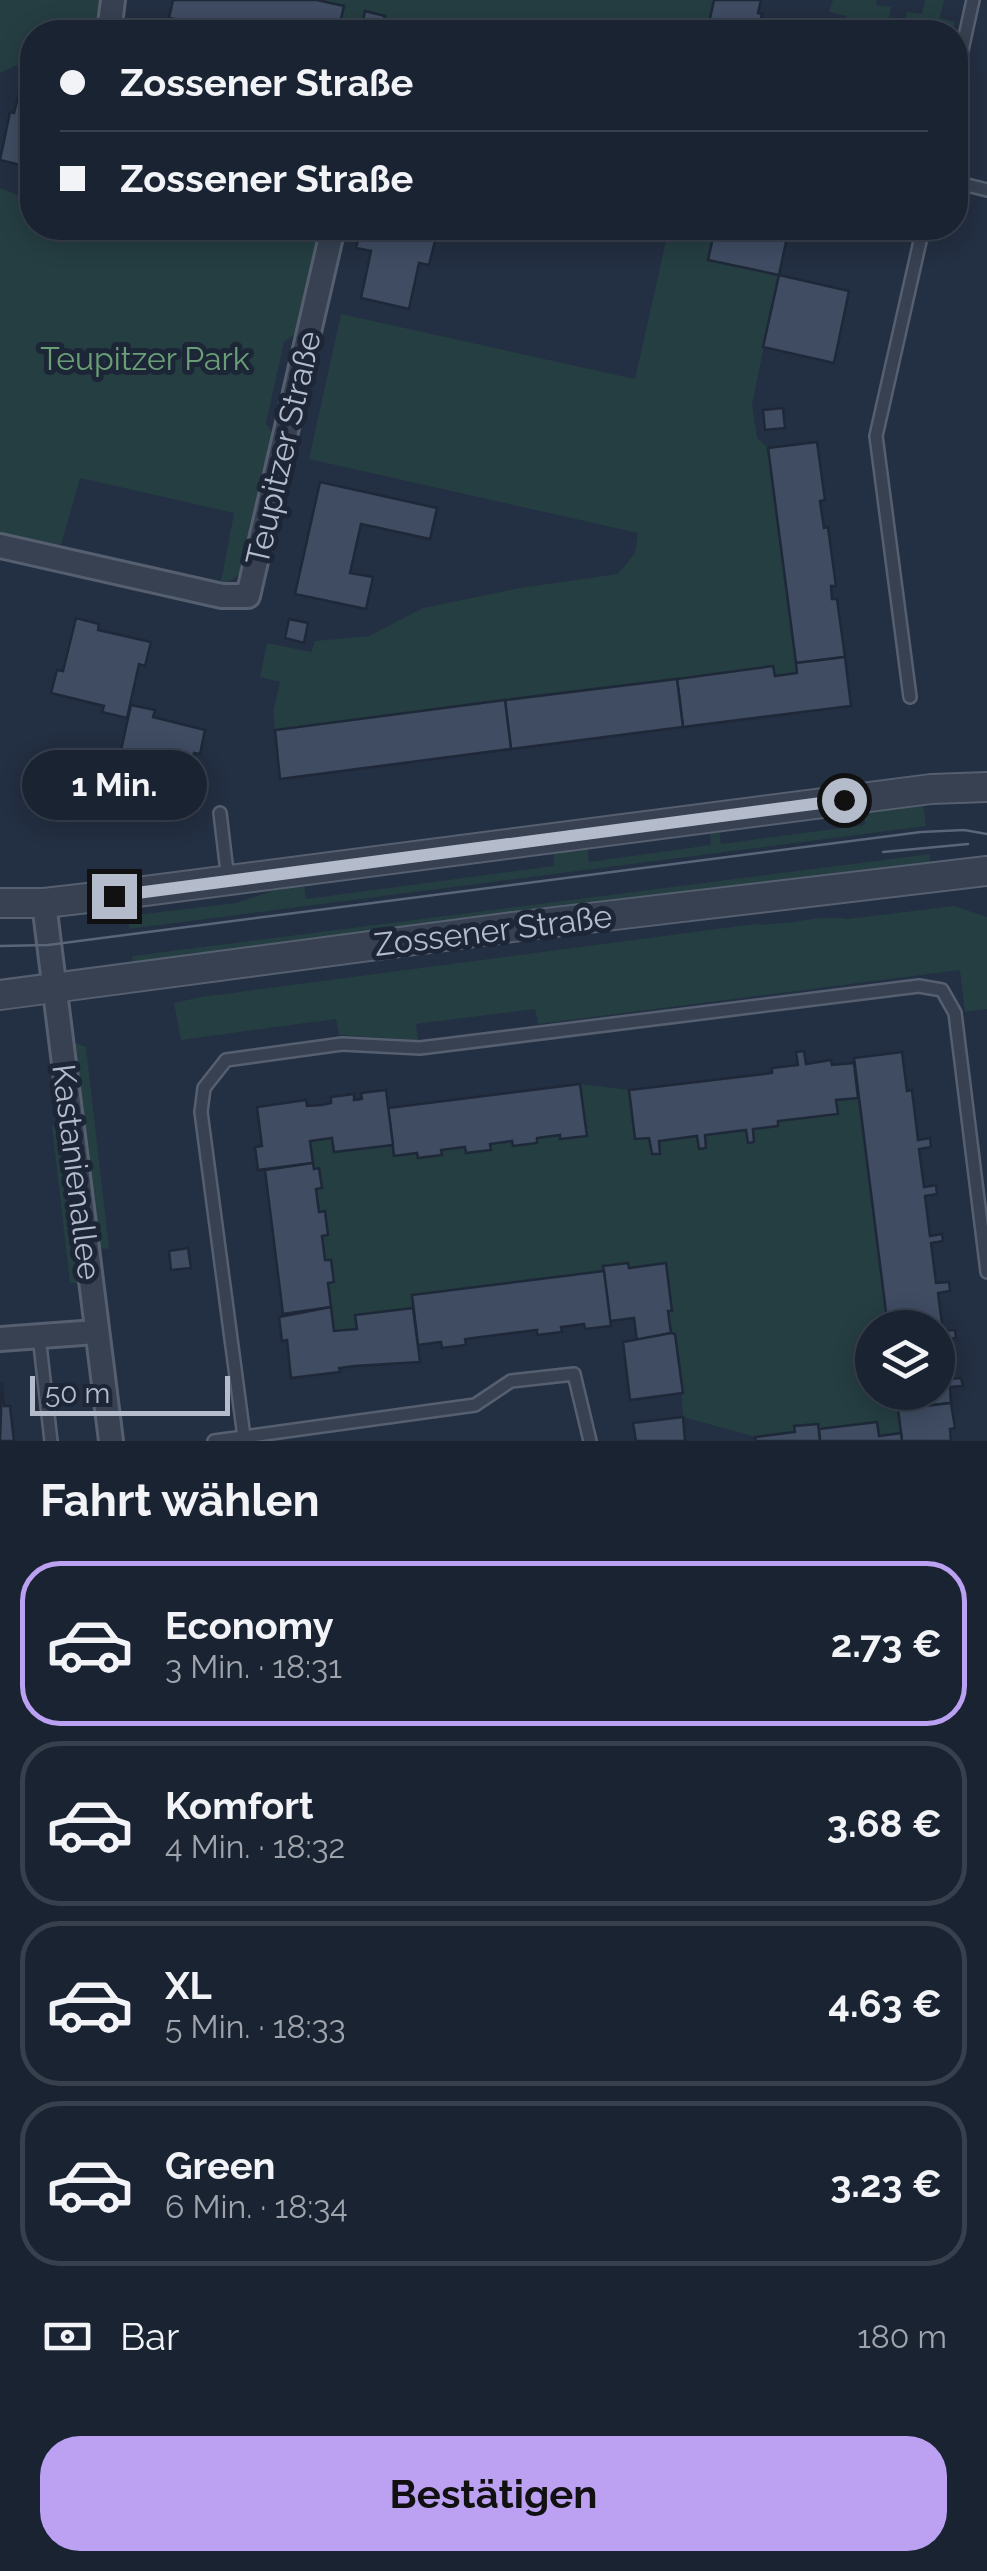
<!DOCTYPE html>
<html lang="de">
<meta charset="utf-8">
<style>
body{margin:0;font-family:Raleway,sans-serif;background:#232b3a;color:#f1f3f6;height:100vh;display:flex;flex-direction:column;font-size:38px;white-space:nowrap}
*{box-sizing:border-box;margin:0}
p{font-size:32px;color:#9fa4ac}
.icon{flex:none;width:55px;height:55px;fill:none;stroke:currentColor;stroke-width:2;stroke-linecap:round;stroke-linejoin:round}
.map{position:relative;height:1441px;overflow:hidden}
.details{display:flex;flex-direction:column;background:#1a2332;flex:1}
.details>*{flex:none}
.top-card{position:absolute;left:20px;top:20px;width:948px;height:220px;border-radius:40px;box-shadow:0 5px 25px #0003,0 0 0 2px #38404d;display:grid;align-content:center;height:220px;padding:0 40px;background:#1a2332}
.fabs{position:absolute;left:855px;top:1310px;display:grid;gap:20px}
.fabs a{display:grid;place-items:center;width:100px;height:100px;border-radius:50%;background:#1a2332;box-shadow:0 5px 25px #0003,0 0 0 2px #38404d;font-size:50px}
.scale{position:absolute;left:30px;bottom:25px;width:200px;box-sizing:border-box;padding-left:10px;border:5px solid #b4bccc;border-top:0;font-size:28px;line-height:35px;white-space:nowrap;color:#b4bccc;-webkit-text-stroke:8px #1c2636;paint-order:stroke}
.end{position:absolute;width:45px;height:45px;margin:-22px;border:12px solid #b4bccc;background:#111;box-shadow:0 0 0 5px #111}
.from{border-radius:50%}
.bubble{position:absolute;height:70px;border-radius:35px;background:#1a2332;box-shadow:0 5px 25px #0003,0 0 0 2px #38404d;font-size:32px;font-weight:700;line-height:70px;text-align:center}
.top-card b{display:flex;align-items:center;gap:35px;height:95px;font-size:38px}
.top-card b+b{border-top:2px solid #38404d}
.top-card i{width:25px;height:25px;background:#f1f3f6}
ul{padding:0;list-style:none}
li{display:flex;align-items:center;gap:30px;height:165px;margin:0 20px 15px;padding:0 20px;border:5px solid #38404d;border-radius:40px}
li div{flex:1}
li b{display:block;font-size:38px}
li em{font-style:normal;font-weight:700}
li.active{border-color:#bca0f2}
li>.icon{width:90px;height:90px;stroke-width:1.5}
h2{padding:0 40px;font-size:45px;line-height:120px}
.pay{display:flex;align-items:center;gap:25px;height:110px;padding:0 40px;font-size:38px}
.pay p{margin-inline-start:auto}
.primary-button{display:flex;gap:20px;margin-top:auto;padding:20px 40px}
.primary-button a{flex:1;height:115px;border-radius:40px;background:#bca0f2;color:#111;font-size:40px;font-weight:700;line-height:115px;text-align:center}
.map>svg:first-child{display:block}
.green{fill:#253e42}
.building{fill:#3f4c62;stroke:#1e2838;stroke-width:2.5}
.lines{fill:none;stroke-linecap:round;stroke-linejoin:round}
.service-casing{stroke:#555f6f;stroke-width:16}
.minor-casing{stroke:#555f6f;stroke-width:28}
.tertiary-casing{stroke:#555f6f;stroke-width:32}
.service{stroke:#374151;stroke-width:11}
.minor{stroke:#374151;stroke-width:22}
.tertiary{stroke:#374151;stroke-width:28}
.tram{stroke:#596578;stroke-width:2.5}
.route{stroke:#b4bccc;stroke-width:12}
.labels{text-anchor:middle;dominant-baseline:central;stroke-width:10;stroke-linejoin:round;paint-order:stroke}
.park-label{font-size:32px;fill:#699e77;stroke:#1c2636}
.street-label{font-size:32px;fill:#b4bccc;stroke:#1c2636}
</style>
<div class="map">
<svg width="987" height="1441" viewBox="0 0 987 1441">
<rect width="100%" height="100%" fill="#232f42"/>
<g class="green">
<polygon points="0,0 101,0 95,32 32,32 32,62 22,63 0,73"/>
<polygon points="317,0 714,0 707,32 338,32 344,6"/>
<polygon points="833,0 877,0 876,5 891,7 887,26 872,22 869,32 843,32 847,16 829,12"/>
<polygon points="925,0 944,0 940,18 955,22 953,32 918,32 903,28 907,12 922,14"/>
<path d="M 0,188 L 32,201 L 32,228 L 320,228 L 296,334 L 284,342 L 266,423 L 274,436 L 245,564 C 241,573 231,585 221,582 L 234,513 L 80,478 L 61,545 L 0,533 Z"/>
<polygon points="669,228 715,228 708,260 779,275 752,404 757,438 768,448 797,673 775,676 773,666 275,730 273,712 280,682 260,677 267,643 311,652 315,641 369,636 423,608 520,588 618,574 635,553 638,533 309,459 341,314 635,379"/>
<polygon points="923,801 926,826 129,929 128,916 236,903 284,887 304,884 306,899 554,866 553,851 587,846 589,862 711,845 710,830 719,829 721,844 865,825 864,809"/>
<polygon points="930,854 930,865 832,875 133,966 132,956"/>
<path d="M 954,906 L 987,917 L 987,1009 L 965,1012 L 960,970 L 538,1024 L 535,1009 L 416,1024 L 418,1040 L 339,1035 L 336,1019 L 181,1040 L 174,1003 L 201,997 L 755,924 C 786,927 817,914 847,919 Z"/>
<polygon points="73,1042 86,1047 109,1249 98,1248"/>
<path d="M 580,1084 L 629,1090 L 635,1139 L 649,1138 L 652,1154 L 660,1153 L 659,1141 L 697,1136 L 699,1149 L 706,1147 L 705,1135 L 746,1130 L 748,1143 L 753,1143 L 753,1129 L 778,1126 L 778,1121 L 837,1114 L 836,1100 L 858,1098 L 888,1327 L 872,1328 L 872,1392 L 896,1393 L 901,1433 L 879,1436 L 877,1422 L 819,1429 L 818,1424 L 795,1426 L 795,1432 L 755,1437 L 683,1417 C 682,1381 672,1347 668,1311 L 672,1310 L 666,1263 L 629,1268 L 628,1263 L 604,1266 L 604,1271 L 412,1295 L 413,1308 L 356,1315 L 357,1329 L 334,1331 L 328,1283 L 334,1281 L 331,1260 L 325,1260 L 322,1236 L 328,1235 L 319,1212 L 316,1189 L 322,1187 L 319,1169 L 314,1169 L 310,1141 L 332,1138 L 335,1152 L 393,1145 L 417,1153 L 419,1158 L 441,1155 L 441,1150 L 465,1147 L 466,1153 L 490,1144 L 512,1141 L 514,1146 L 537,1143 L 537,1138 L 560,1135 L 561,1139 L 586,1136 Z"/>
<polygon points="61,1125 80,1283 70,1283 52,1126"/>
</g>
<g class="building">
<polygon points="173,0 317,0 344,6 338,32 236,32 169,18"/>
<polygon points="714,0 761,0 758,13 762,14 758,32 707,32"/>
<polygon points="365,11 385,16 380,32 361,31"/>
<polygon points="21,85 32,88 32,168 0,160 10,112 14,113"/>
<polygon points="361,228 427,228 424,239 435,241 429,265 419,263 409,309 361,298 371,251 356,248"/>
<polygon points="715,228 789,228 779,275 708,260"/>
<polygon points="779,275 849,291 834,363 763,347"/>
<polygon points="783,408 785,428 765,430 763,410"/>
<polygon points="817,442 825,500 820,501 824,528 828,527 836,586 831,586 832,599 837,599 845,657 796,663 768,448"/>
<polygon points="320,482 437,508 430,539 361,524 350,573 373,577 366,609 295,594"/>
<polygon points="76,618 99,624 98,630 151,642 145,666 139,664 127,718 102,712 104,706 51,693 57,670 63,671"/>
<polygon points="289,619 308,623 304,643 285,638"/>
<polygon points="845,657 851,706 683,727 677,679 773,666 775,676 797,673 796,663"/>
<polygon points="677,679 683,727 511,749 505,700"/>
<polygon points="505,700 511,749 280,779 275,730"/>
<polygon points="131,705 155,710 153,717 205,730 200,754 194,753 182,805 159,800 160,794 107,781 112,757 119,759"/>
<polygon points="804,1051 806,1064 831,1060 832,1065 854,1063 858,1098 836,1100 838,1114 778,1121 778,1126 753,1129 754,1142 748,1143 746,1130 705,1135 706,1148 699,1149 697,1136 659,1141 660,1154 652,1154 649,1138 635,1139 629,1090 772,1073 772,1068 798,1065 796,1052"/>
<polygon points="902,1052 907,1091 912,1090 918,1140 930,1138 931,1147 919,1149 924,1187 936,1185 937,1194 925,1196 930,1236 942,1234 943,1241 931,1243 936,1283 949,1282 950,1291 938,1293 943,1331 955,1330 956,1338 943,1340 948,1379 961,1378 963,1386 950,1387 951,1403 898,1409 896,1392 938,1392 938,1328 888,1328 854,1058"/>
<polygon points="580,1084 587,1136 560,1139 560,1135 537,1138 537,1143 513,1146 512,1141 490,1144 491,1150 466,1153 465,1147 441,1150 442,1155 418,1158 417,1153 394,1156 388,1108"/>
<polygon points="386,1090 393,1145 334,1152 332,1138 310,1141 313,1163 258,1170 255,1147 262,1146 257,1107 306,1100 307,1106 322,1105 331,1103 331,1097 354,1094 354,1100 362,1099 361,1093"/>
<polygon points="313,1163 314,1169 319,1168 322,1188 316,1189 319,1212 325,1211 328,1235 322,1236 325,1260 331,1260 334,1282 328,1283 331,1307 283,1314 265,1170"/>
<polygon points="188,1248 191,1268 171,1270 169,1251"/>
<polygon points="628,1263 629,1268 666,1263 672,1311 668,1311 671,1333 637,1341 634,1318 610,1321 603,1266"/>
<polygon points="604,1271 611,1326 585,1329 584,1324 561,1327 562,1332 537,1335 537,1330 465,1339 466,1345 442,1348 441,1342 418,1345 412,1295"/>
<polygon points="331,1307 334,1331 357,1329 355,1315 413,1308 420,1362 355,1366 339,1368 340,1372 291,1378 287,1340 282,1341 279,1317"/>
<polygon points="671,1333 675,1334 683,1393 630,1400 623,1342"/>
<polygon points="2,1382 4,1406 10,1406 14,1441 0,1441"/>
<polygon points="951,1403 955,1428 950,1429 951,1441 902,1441 898,1409"/>
<polygon points="683,1417 685,1441 636,1441 633,1423"/>
<polygon points="877,1422 879,1436 901,1433 902,1441 820,1441 819,1429"/>
<polygon points="818,1424 820,1441 756,1441 755,1437 795,1432 794,1426"/>
</g>
<g class="lines">
<defs>
<g id="service">
<polyline points="955,82 973,0"/>
<polyline points="955,182 987,190"/>
<polyline points="910,697 876,436 923,228"/>
<polyline points="220,813 228,880"/>
<polyline points="39,1336 51,1441"/>
<polyline points="244,1437 201,1112 204,1088 226,1060 342,1044 420,1048 919,986 942,990 955,1013 987,1272"/>
<polyline points="214,1441 475,1405 511,1381 574,1374 590,1441"/>
</g>
<g id="minor">
<polyline points="109,32 113,0"/>
<polyline points="0,546 222,596 248,596 333,228"/>
<polyline points="44,903 111,1441"/>
<polyline points="0,1339 96,1332"/>
</g>
<g id="tertiary">
<polyline points="0,903 44,903 114,895 931,789 987,787"/>
<polyline points="0,995 521,926 987,871"/>
</g>
</defs>
<use href="#service" class="service-casing"/>
<use href="#minor" class="minor-casing"/>
<use href="#tertiary" class="tertiary-casing"/>
<use href="#service" class="service"/>
<use href="#minor" class="minor"/>
<use href="#tertiary" class="tertiary"/>
<g class="tram">
<polyline points="883,852 968,844"/>
<polyline points="0,946 48,945 921,832 964,830 987,834"/>
</g>
</g>
<g class="lines">
<polyline class="route" points="114,896 844,800"/>
</g>
<g class="labels">
<g class="park-label">
<text x="145" y="358">Teupitzer Park</text>
</g>
<g class="street-label">
<text transform="translate(283 448) rotate(-77)">Teupitzer Straße</text>
<text transform="translate(493 930) rotate(-7)">Zossener Straße</text>
<text transform="translate(77 1172) rotate(83)">Kastanienallee</text>
</g>
</g>
</svg>
<div class="fabs">
<a><svg class="icon" aria-label="layers" viewBox="0 0 24 24"><path d="M12 4l9 5-9 5-9-5zM3 14l9 5 9-5"/></svg></a>
</div>
<div class="scale">50 m</div>
<i class="end from" style="left:844px;top:800px"></i>
<i class="end" style="left:114px;top:896px"></i>
<div class="bubble" style="left:22px;top:750px;width:185px">1 Min.</div>
<div class="top-card">
<b><i class="from"></i>Zossener Straße</b>
<b><i></i>Zossener Straße</b>
</div>
</div>
<section class="details">
<h2>Fahrt wählen</h2>
<ul>
<li class="active"><svg class="icon" aria-label="car" viewBox="0 0 24 24"><path d="M5 17H2v-5l4-1 3-4h7l3 4 3 1v5h-3M9 17h6M6 11h13"/><circle cx="7" cy="17" r="2"/><circle cx="17" cy="17" r="2"/></svg><div><b>Economy</b><p>3 Min. · 18:31</p></div><em>2.73 €</em></li>
<li><svg class="icon" aria-label="car" viewBox="0 0 24 24"><path d="M5 17H2v-5l4-1 3-4h7l3 4 3 1v5h-3M9 17h6M6 11h13"/><circle cx="7" cy="17" r="2"/><circle cx="17" cy="17" r="2"/></svg><div><b>Komfort</b><p>4 Min. · 18:32</p></div><em>3.68 €</em></li>
<li><svg class="icon" aria-label="car" viewBox="0 0 24 24"><path d="M5 17H2v-5l4-1 3-4h7l3 4 3 1v5h-3M9 17h6M6 11h13"/><circle cx="7" cy="17" r="2"/><circle cx="17" cy="17" r="2"/></svg><div><b>XL</b><p>5 Min. · 18:33</p></div><em>4.63 €</em></li>
<li><svg class="icon" aria-label="car" viewBox="0 0 24 24"><path d="M5 17H2v-5l4-1 3-4h7l3 4 3 1v5h-3M9 17h6M6 11h13"/><circle cx="7" cy="17" r="2"/><circle cx="17" cy="17" r="2"/></svg><div><b>Green</b><p>6 Min. · 18:34</p></div><em>3.23 €</em></li>
</ul>
<div class="pay"><svg class="icon" aria-label="cash" viewBox="0 0 24 24"><path d="M3 7h18v10H3z"/><circle cx="12" cy="12" r="2"/></svg>Bar<p>180 m</p></div>
<div class="primary-button"><a>Bestätigen</a></div>
</section>
